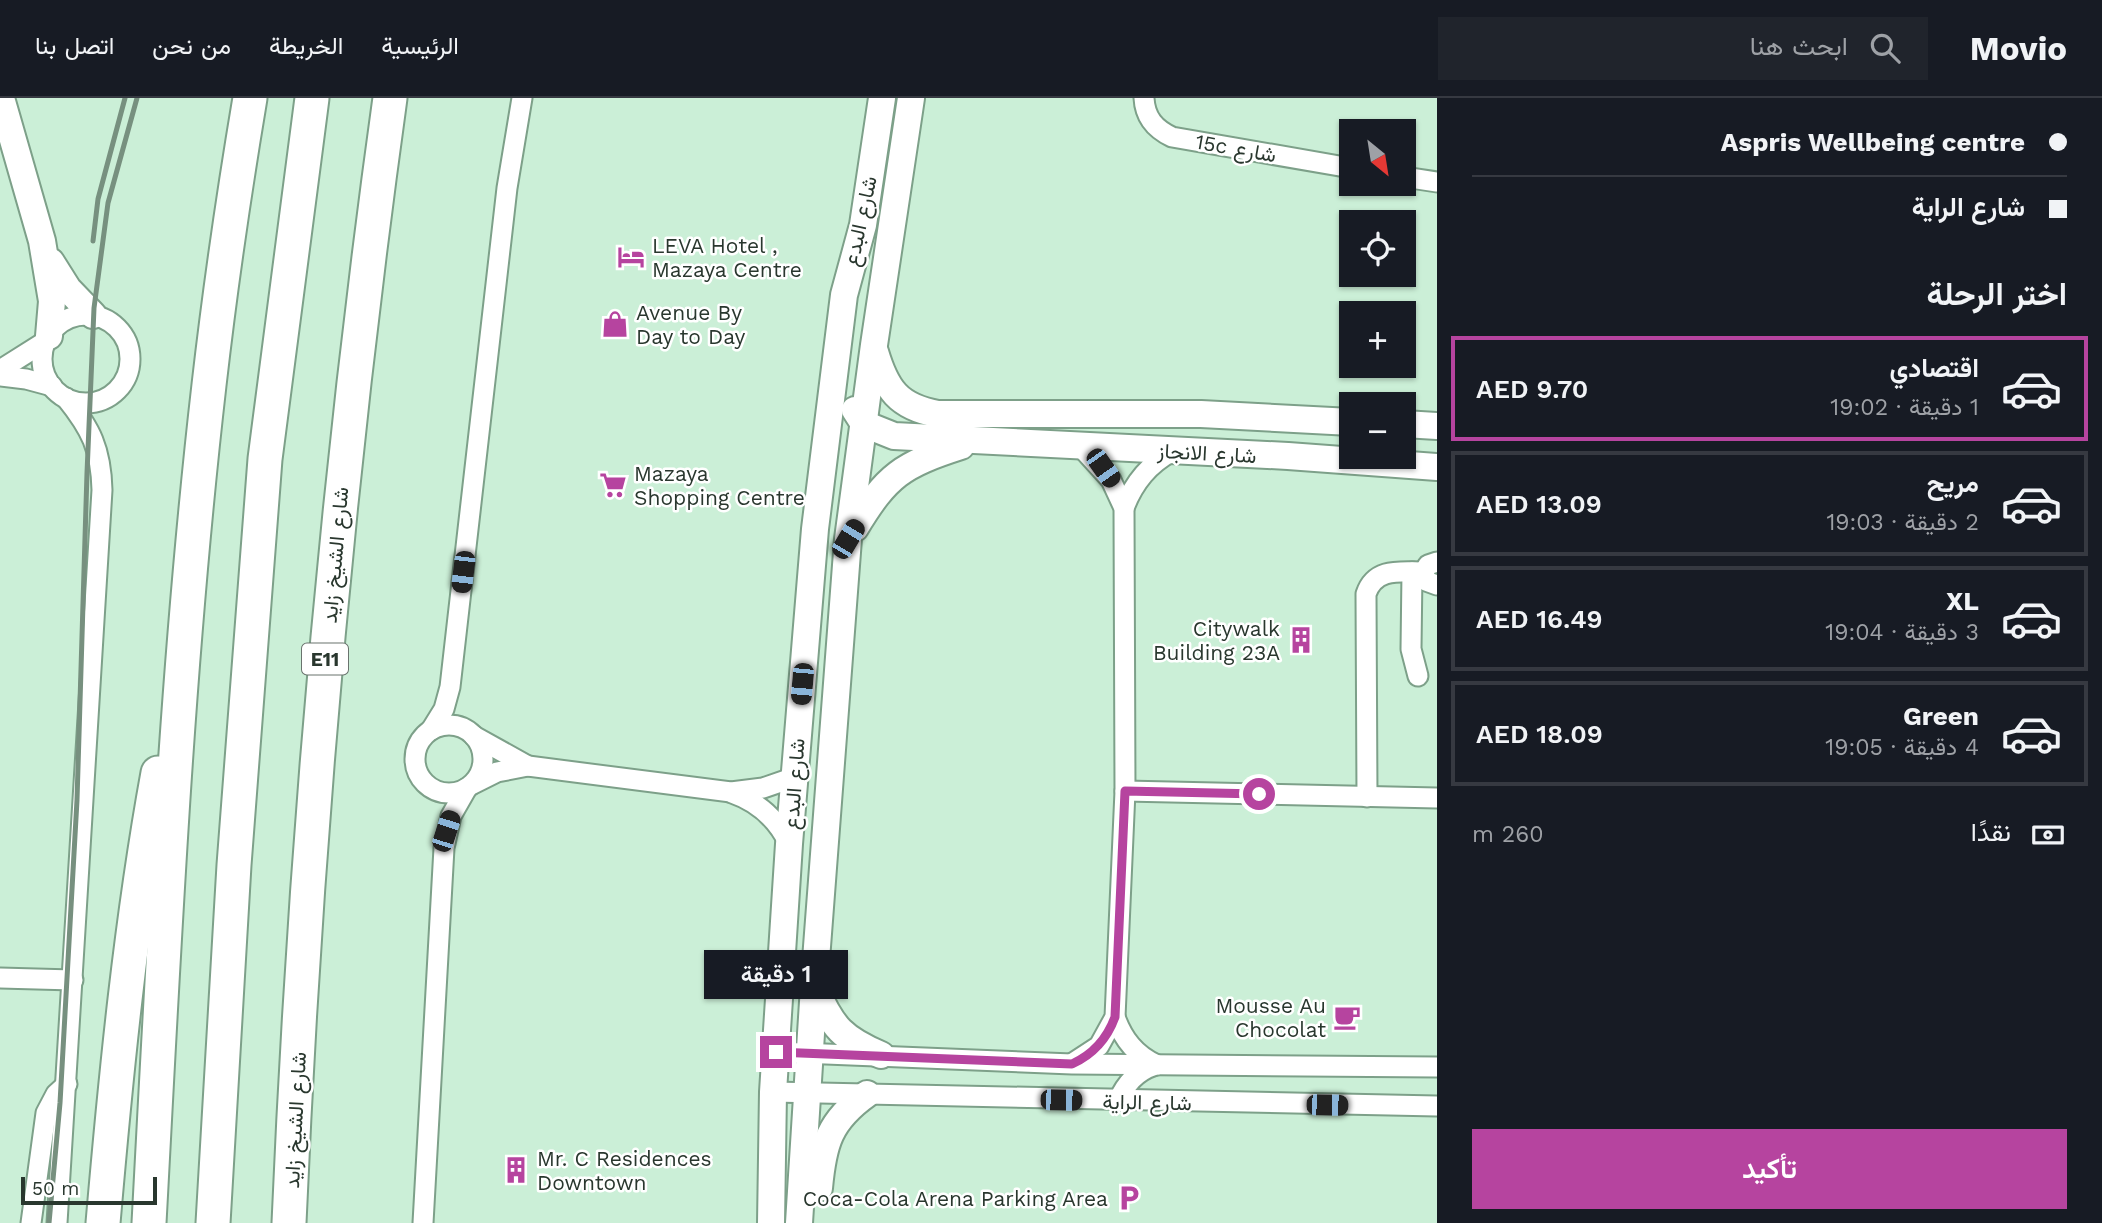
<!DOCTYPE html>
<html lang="ar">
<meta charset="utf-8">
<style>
body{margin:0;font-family:"Work Sans",Vazirmatn,sans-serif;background:#20242c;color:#f1f3f6;direction:rtl;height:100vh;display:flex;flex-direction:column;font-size:26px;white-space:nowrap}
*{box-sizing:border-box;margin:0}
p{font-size:23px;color:#9ea1a6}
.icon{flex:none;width:38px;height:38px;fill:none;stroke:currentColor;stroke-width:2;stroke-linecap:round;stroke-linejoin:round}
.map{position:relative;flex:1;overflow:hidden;direction:ltr}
.sheet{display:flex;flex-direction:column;background:#171b24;width:665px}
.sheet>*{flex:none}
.hud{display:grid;align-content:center;height:154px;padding:0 35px;background:#171b24}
.needle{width:46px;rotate:150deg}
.tools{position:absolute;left:1339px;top:21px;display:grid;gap:14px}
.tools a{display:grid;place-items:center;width:77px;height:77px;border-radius:0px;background:#171b24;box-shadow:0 2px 5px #0004;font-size:35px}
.scale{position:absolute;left:21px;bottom:18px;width:136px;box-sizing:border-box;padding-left:7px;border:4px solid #29372e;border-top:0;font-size:19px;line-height:24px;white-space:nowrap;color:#29372e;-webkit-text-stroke:5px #fff;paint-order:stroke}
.end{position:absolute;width:32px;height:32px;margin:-16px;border:9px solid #b6449f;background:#fff;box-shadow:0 0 0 4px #fff}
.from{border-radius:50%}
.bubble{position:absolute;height:49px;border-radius:0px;background:#171b24;box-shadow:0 2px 5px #0004;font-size:23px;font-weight:600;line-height:49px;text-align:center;direction:rtl}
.car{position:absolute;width:21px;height:42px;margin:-21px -10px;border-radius:9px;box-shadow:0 0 5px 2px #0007;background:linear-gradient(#222 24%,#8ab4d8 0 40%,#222 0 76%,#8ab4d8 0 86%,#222 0)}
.hud b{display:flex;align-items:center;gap:24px;height:66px;font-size:26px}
.hud b+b{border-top:2px solid #363941}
.hud i{width:18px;height:18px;background:#f1f3f6}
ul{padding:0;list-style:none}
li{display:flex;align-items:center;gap:21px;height:105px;margin:0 14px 10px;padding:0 21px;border:4px solid #363941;border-radius:0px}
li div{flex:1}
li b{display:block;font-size:26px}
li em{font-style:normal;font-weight:600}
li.active{border-color:#b6449f}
li>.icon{width:63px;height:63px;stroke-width:1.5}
h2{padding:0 35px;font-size:32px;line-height:84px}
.pay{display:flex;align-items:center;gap:18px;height:77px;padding:0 35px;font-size:26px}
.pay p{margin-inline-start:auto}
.cta{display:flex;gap:14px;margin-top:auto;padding:14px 35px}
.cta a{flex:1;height:80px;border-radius:0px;background:#b6449f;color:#fff;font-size:28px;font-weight:600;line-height:80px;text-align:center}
header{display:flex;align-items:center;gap:42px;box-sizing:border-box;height:98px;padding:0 35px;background:#171b24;border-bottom:2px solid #363941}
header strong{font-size:33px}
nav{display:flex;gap:38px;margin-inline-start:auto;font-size:24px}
.search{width:490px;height:63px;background:#20242c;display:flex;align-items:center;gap:18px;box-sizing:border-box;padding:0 24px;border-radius:0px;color:#9ea1a6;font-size:26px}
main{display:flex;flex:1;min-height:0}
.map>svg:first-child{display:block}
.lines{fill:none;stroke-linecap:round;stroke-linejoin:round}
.street-casing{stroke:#7da089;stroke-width:23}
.secondary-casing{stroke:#7da089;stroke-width:30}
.highway-casing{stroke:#7da089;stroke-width:37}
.street{stroke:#fff;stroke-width:19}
.secondary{stroke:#fff;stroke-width:26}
.highway{stroke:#fff;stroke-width:33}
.rail{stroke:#77907f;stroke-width:5}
.route{stroke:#b6449f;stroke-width:9}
.labels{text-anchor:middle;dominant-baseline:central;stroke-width:5;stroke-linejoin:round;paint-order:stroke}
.shield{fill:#fff;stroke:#69736d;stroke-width:2}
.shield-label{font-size:19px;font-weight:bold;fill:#29372e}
.street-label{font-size:21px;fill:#29372e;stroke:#fff}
.poi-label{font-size:21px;fill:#29372e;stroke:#fff;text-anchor:start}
</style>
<header>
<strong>Movio</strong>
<div class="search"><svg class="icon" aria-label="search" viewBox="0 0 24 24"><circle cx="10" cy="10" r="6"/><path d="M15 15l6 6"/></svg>ابحث هنا</div>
<nav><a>الرئيسية</a><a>الخريطة</a><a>من نحن</a><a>اتصل بنا</a></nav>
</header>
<main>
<section class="sheet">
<div class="hud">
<b><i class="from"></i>Aspris Wellbeing centre</b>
<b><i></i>شارع الراية</b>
</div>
<h2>اختر الرحلة</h2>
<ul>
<li class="active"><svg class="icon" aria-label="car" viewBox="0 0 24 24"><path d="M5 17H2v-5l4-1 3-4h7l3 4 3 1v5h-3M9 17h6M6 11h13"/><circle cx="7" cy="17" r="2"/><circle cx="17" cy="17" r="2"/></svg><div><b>اقتصادي</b><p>1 دقيقة · 19:02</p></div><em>AED 9.70</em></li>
<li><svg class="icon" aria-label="car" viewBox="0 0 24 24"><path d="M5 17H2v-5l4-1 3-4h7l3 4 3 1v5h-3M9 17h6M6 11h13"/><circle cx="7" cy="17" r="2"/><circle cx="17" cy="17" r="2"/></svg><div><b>مريح</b><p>2 دقيقة · 19:03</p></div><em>AED 13.09</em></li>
<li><svg class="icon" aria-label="car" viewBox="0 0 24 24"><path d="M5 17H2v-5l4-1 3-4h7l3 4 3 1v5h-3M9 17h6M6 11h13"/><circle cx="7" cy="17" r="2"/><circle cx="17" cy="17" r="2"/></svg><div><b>XL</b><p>3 دقيقة · 19:04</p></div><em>AED 16.49</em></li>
<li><svg class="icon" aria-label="car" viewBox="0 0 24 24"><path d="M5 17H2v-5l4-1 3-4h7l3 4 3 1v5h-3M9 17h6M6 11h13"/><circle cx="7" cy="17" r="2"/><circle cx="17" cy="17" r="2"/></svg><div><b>Green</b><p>4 دقيقة · 19:05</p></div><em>AED 18.09</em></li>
</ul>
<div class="pay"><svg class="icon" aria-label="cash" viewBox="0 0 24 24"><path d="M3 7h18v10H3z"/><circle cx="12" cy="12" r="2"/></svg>نقدًا<p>260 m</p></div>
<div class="cta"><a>تأكيد</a></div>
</section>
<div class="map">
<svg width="1437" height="1125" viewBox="0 0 1437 1125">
<rect width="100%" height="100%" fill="#cbefd7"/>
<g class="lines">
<defs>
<g id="street">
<path d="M 1144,0 C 1145,20 1155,31 1172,39 L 1351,70"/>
<polyline points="1404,79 1437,84"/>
<circle cx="86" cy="261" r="44"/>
<polyline points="0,272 46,243"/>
<polyline points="0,278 26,281 52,288"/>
<path d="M 1124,410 C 1134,384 1149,366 1173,353"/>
<polyline points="1437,464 1428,467 1424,474 1426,483 1437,487"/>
<polyline points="1412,474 1411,551 1418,578"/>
<circle cx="449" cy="661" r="34"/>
<polyline points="431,632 444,611 450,589 507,90 522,0"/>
<polyline points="474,638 528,668"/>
<polyline points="473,686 497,674 528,668 731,694 763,690 795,679"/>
<polyline points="1125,693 1437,700"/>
<path d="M 732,695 C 758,704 777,721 789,746"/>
<path d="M 1367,699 L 1366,496 C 1375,469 1401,474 1424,474"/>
<polyline points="0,880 73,882"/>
<path d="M 1115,919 C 1123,941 1135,957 1157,967"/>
<polyline points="776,954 1072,966 1437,969"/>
<polyline points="1073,965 1099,948 1115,919 1125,693 1124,410 1111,382 1081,349"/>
<polyline points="773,994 1437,1008"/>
<path d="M 1118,1003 C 1125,987 1135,974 1153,968"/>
<polyline points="31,1125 46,1015 56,996 67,986"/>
<path d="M 57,1125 L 102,392 C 101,351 91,331 66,300"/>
<polyline points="423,1125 444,750 451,718 467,690"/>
</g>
<g id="secondary">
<polyline points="1,0 42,143 52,203 49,238"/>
<polyline points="51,164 68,191 93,217"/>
<path d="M 875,254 C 886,291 898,309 938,316 L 1201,316 L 1351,324"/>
<polyline points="855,312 864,326 894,338 1288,358 1437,369"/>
<polyline points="1404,326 1437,328"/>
<path d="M 855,430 C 887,377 902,367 961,348"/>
<path d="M 816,892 C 832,929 843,941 881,957"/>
<path d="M 819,1090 C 823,1046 829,1023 867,996"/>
<polyline points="771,1125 773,994 789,746 815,431 844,197 863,127 882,0"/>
<polyline points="799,1125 814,888 848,441 874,247 911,0"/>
</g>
<g id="highway">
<path d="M 103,1125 C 116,975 131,823 158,675"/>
<path d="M 149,1125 C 164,846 177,565 209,287 C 220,191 234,95 250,0"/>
<polyline points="213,1125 234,767 265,361 312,0"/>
<path d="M 289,1125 C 305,749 338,373 390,0"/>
</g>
</defs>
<use href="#street" class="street-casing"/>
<use href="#secondary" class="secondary-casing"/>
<use href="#highway" class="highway-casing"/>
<use href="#street" class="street"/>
<use href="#secondary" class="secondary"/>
<use href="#highway" class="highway"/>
<g class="rail">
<polyline points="93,143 98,101 125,0"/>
<polyline points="49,1125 60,1005 77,702 87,375 94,210 108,105 137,0"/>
</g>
</g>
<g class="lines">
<path class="route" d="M 776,954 L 1072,966 C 1094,956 1107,941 1115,919 L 1125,693 L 1259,696"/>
</g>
<defs>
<symbol id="hotel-bare" viewBox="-9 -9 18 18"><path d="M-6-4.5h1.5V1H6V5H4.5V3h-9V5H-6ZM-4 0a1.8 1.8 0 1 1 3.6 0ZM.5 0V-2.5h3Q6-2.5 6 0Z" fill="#b6449f" stroke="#fff" stroke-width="2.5" paint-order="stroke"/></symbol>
<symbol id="shop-bare" viewBox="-9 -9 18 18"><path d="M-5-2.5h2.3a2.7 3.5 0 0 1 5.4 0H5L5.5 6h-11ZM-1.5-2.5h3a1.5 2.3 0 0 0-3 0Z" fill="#b6449f" stroke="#fff" stroke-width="2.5" paint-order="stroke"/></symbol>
<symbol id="supermarket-bare" viewBox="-9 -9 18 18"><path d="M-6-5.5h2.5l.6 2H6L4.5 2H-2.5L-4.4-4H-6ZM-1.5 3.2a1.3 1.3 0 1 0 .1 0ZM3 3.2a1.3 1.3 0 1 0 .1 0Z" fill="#b6449f" stroke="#fff" stroke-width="2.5" paint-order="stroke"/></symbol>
<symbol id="building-bare" viewBox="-9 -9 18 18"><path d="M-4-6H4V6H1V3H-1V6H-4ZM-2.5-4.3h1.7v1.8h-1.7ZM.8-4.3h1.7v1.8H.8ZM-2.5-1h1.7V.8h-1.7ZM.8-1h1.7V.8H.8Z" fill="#b6449f" stroke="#fff" stroke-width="2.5" paint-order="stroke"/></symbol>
<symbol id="cafe-bare" viewBox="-9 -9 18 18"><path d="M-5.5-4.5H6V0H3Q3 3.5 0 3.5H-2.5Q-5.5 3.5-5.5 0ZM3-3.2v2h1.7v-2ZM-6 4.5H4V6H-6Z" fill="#b6449f" stroke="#fff" stroke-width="2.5" paint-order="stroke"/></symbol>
<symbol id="parking-bare" viewBox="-9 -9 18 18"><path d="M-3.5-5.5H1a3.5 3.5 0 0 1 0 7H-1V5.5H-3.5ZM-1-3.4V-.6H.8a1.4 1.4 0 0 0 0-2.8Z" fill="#b6449f" stroke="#fff" stroke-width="2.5" paint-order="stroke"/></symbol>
</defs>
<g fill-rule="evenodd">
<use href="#hotel-bare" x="612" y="140" width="38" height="38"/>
<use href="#shop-bare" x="596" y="207" width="38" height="38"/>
<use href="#supermarket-bare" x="594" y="368" width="38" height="38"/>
<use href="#building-bare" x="1282" y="523" width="38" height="38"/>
<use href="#cafe-bare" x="1328" y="900" width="38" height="38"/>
<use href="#building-bare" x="497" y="1053" width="38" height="38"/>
<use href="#parking-bare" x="1110" y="1081" width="38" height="38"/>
</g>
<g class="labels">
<rect class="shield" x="302" y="545.5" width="46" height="31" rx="5"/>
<g class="shield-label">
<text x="325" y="561">E11</text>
</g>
<g class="street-label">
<text transform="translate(1236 50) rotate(10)">15c شارع</text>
<text transform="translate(860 123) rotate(-78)">شارع البدع</text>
<text transform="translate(1207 355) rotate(3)">شارع الانجاز</text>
<text transform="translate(335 457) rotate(-85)">شارع الشيخ زايد</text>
<text transform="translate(794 686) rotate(-86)">شارع البدع</text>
<text transform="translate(1147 1004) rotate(1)">شارع الراية</text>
<text transform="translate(295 1022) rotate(-87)">شارع الشيخ زايد</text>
</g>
<g class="poi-label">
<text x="652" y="147">LEVA Hotel ,<tspan x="652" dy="24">Mazaya Centre</tspan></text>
<text x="636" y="214">Avenue By<tspan x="636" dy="24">Day to Day</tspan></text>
<text x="634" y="375">Mazaya<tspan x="634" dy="24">Shopping Centre</tspan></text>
<text x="1280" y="530" text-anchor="end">Citywalk<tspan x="1280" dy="24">Building 23A</tspan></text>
<text x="1326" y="907" text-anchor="end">Mousse Au<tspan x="1326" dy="24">Chocolat</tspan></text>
<text x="537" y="1060">Mr. C Residences<tspan x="537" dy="24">Downtown</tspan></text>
<text x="1108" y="1100" text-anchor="end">Coca-Cola Arena Parking Area</text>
</g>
</g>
</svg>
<div class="tools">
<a><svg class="needle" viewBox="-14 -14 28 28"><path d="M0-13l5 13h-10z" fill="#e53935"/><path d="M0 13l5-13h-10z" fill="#9ea1a6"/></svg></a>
<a><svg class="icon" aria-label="locate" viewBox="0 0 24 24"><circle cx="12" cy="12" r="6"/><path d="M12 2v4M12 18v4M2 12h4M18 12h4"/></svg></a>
<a>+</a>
<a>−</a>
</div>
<div class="scale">50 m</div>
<i class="end from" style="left:1259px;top:696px"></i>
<i class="end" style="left:776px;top:954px"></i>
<div class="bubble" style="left:704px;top:852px;width:144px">1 دقيقة</div>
<i class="car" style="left:1103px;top:370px;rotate:145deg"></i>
<i class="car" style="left:848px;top:441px;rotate:31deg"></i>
<i class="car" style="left:463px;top:474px;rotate:187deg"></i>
<i class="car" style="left:802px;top:586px;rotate:185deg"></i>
<i class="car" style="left:446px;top:733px;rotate:18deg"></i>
<i class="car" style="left:1061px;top:1002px;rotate:91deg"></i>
<i class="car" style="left:1327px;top:1007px;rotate:91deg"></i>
</div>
</main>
